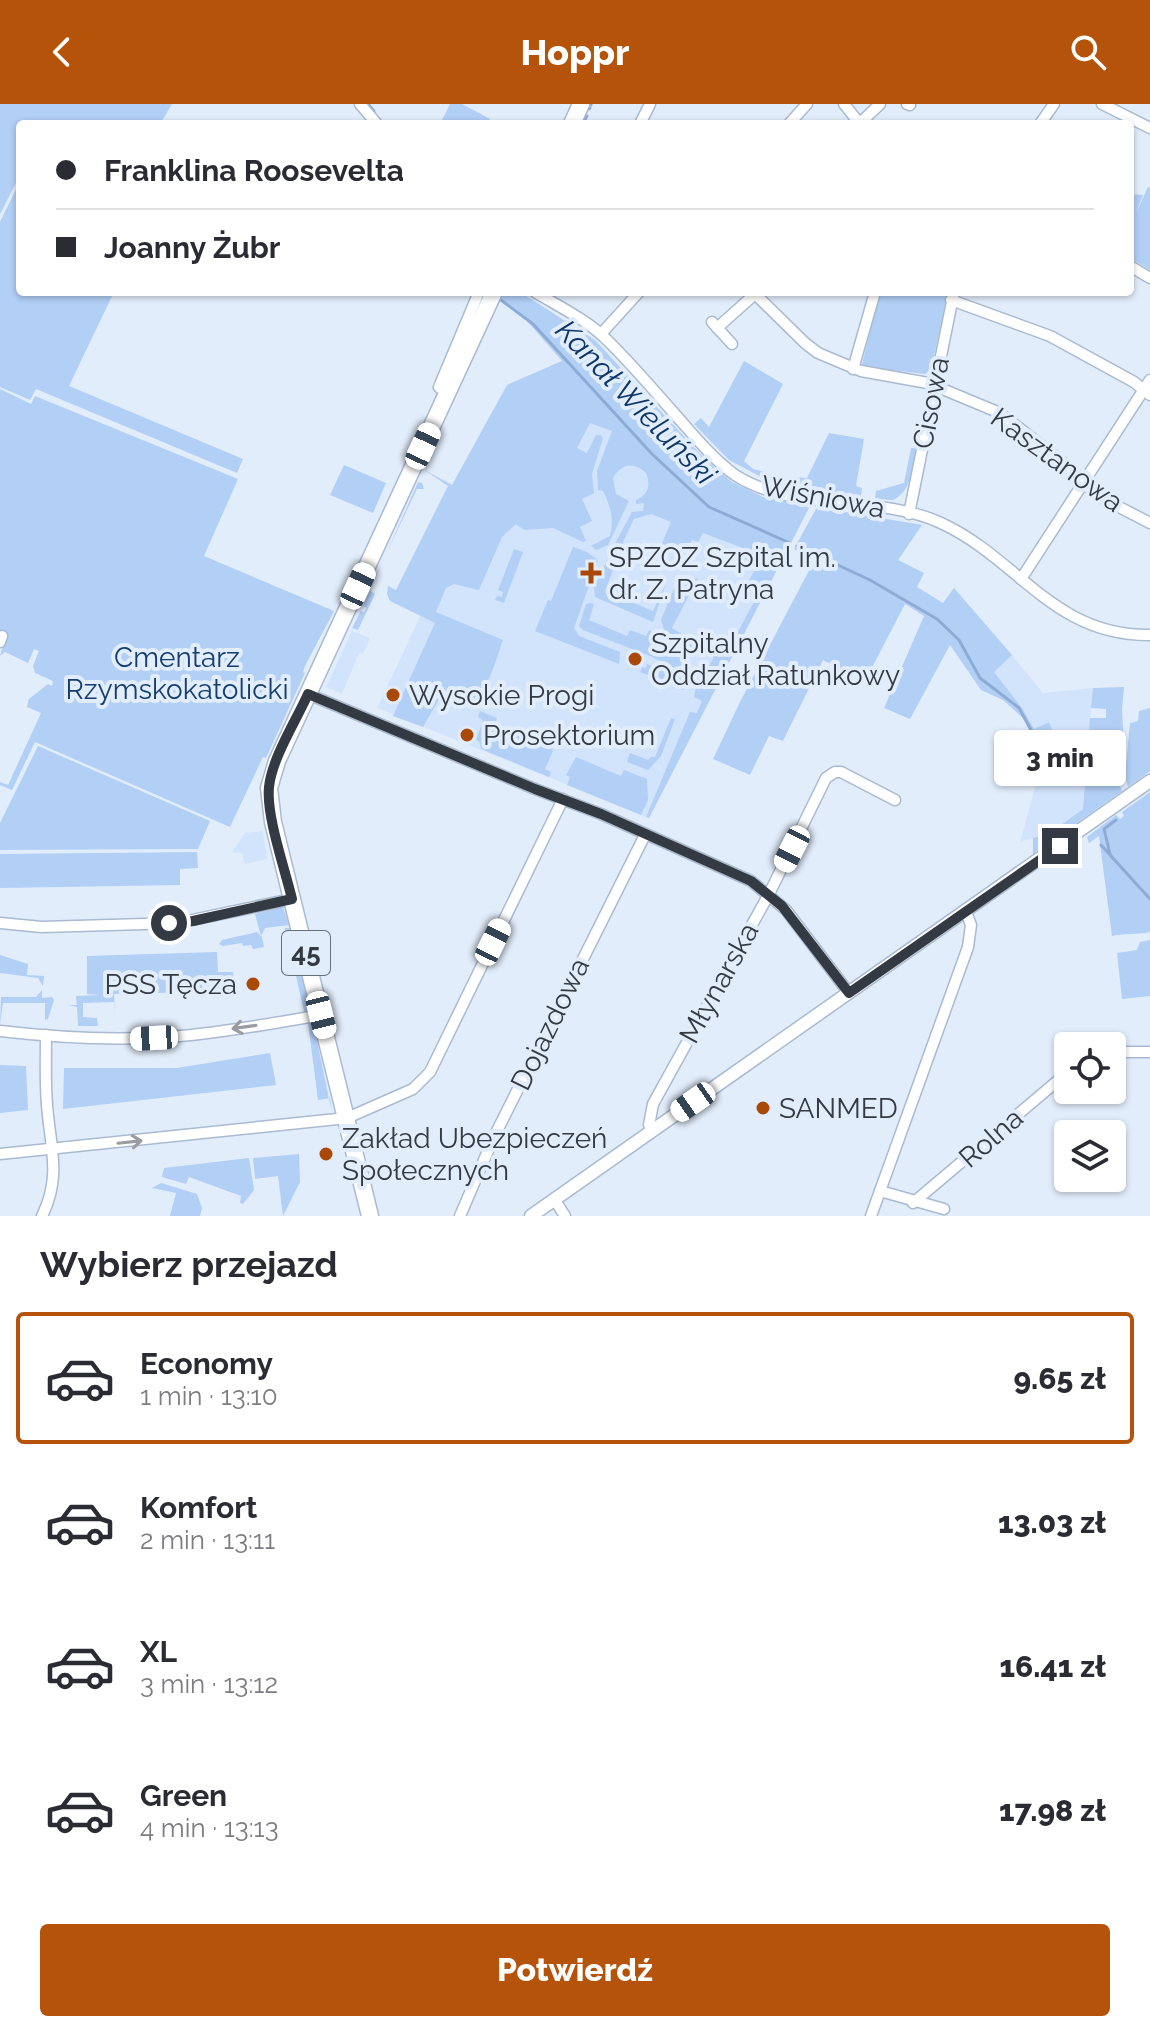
<!DOCTYPE html>
<html lang="pl">
<meta charset="utf-8">
<style>
body{margin:0;font-family:Raleway,sans-serif;background:#f2f2f3;color:#2b2b33;height:100vh;display:flex;flex-direction:column;font-size:30px;white-space:nowrap}
*{box-sizing:border-box;margin:0}
p{font-size:26px;color:#7c7c81}
.icon{flex:none;width:44px;height:44px;fill:none;stroke:currentColor;stroke-width:2;stroke-linecap:round;stroke-linejoin:round}
.map{position:relative;height:1112px;overflow:hidden}
.side{display:flex;flex-direction:column;background:#fff;flex:1}
.side>*{flex:none}
.hud{position:absolute;left:16px;top:16px;width:1118px;height:176px;border-radius:8px;box-shadow:0 2px 6px #0004;display:grid;align-content:center;height:176px;padding:0 40px;background:#fff}
.fabs{position:absolute;left:1054px;top:928px;display:grid;gap:16px}
.fabs a{display:grid;place-items:center;width:72px;height:72px;border-radius:8px;background:#fff;box-shadow:0 2px 6px #0004;font-size:40px}
.end{position:absolute;width:36px;height:36px;margin:-18px;border:10px solid #333a43;background:#fff;box-shadow:0 0 0 4px #fff}
.from{border-radius:50%}
.bubble{position:absolute;height:56px;border-radius:8px;background:#fff;box-shadow:0 2px 6px #0004;font-size:26px;font-weight:800;line-height:56px;text-align:center}
.car{position:absolute;width:24px;height:48px;margin:-24px -12px;border-radius:10px;box-shadow:0 0 6px 2px #0007;background:linear-gradient(#fff 24%,#345 0 40%,#fff 0 76%,#345 0 86%,#fff 0)}
.hud b{display:flex;align-items:center;gap:28px;height:76px;font-size:30px}
.hud b+b{border-top:2px solid #e1e1e2}
.hud i{width:20px;height:20px;background:#2b2b33}
ul{padding:0;list-style:none}
li{display:flex;align-items:center;gap:24px;height:132px;margin:0 16px 12px;padding:0 24px;border:4px solid transparent;border-radius:8px}
li div{flex:1}
li b{display:block;font-size:30px}
li em{font-style:normal;font-weight:800}
li.current{border-color:#b45309}
li>.icon{width:72px;height:72px;stroke-width:1.5}
h2{padding:0 40px;font-size:36px;line-height:96px}
.button{display:flex;gap:16px;margin-top:auto;padding:16px 40px}
.button a{flex:1;height:92px;border-radius:8px;background:#b45309;color:#fff;font-size:32px;font-weight:800;line-height:92px;text-align:center}
header{display:flex;justify-content:space-between;align-items:center;height:104px;padding:0 40px;background:#b45309;color:#fff;font-size:36px;font-weight:800}
.map>svg:first-child{display:block}
.built{fill:#d2e4fc}
.green{fill:#b2cff6}
.lines{fill:none;stroke-linecap:round;stroke-linejoin:round}
.stream{stroke:#8dacd5;stroke-width:3}
.minor-casing{stroke:#a9bad1;stroke-width:13}
.tertiary-casing{stroke:#a9bad1;stroke-width:15}
.primary-casing{stroke:#a9bad1;stroke-width:19}
.minor{stroke:#fff;stroke-width:10}
.tertiary{stroke:#fff;stroke-width:12}
.primary{stroke:#fff;stroke-width:16}
.oneway{stroke:#999ca1}
.route{stroke:#333a43;stroke-width:10}
.poi-dot{fill:#aa4807;stroke:#e2edfb;stroke-width:3}
.labels{text-anchor:middle;dominant-baseline:central;stroke-width:8;stroke-linejoin:round;paint-order:stroke}
.shield{fill:#e2edfb;stroke:#68707a;stroke-width:2}
.shield-label{font-size:26px;font-weight:bold;fill:#333a43}
.street-label{font-size:28px;fill:#333a43;stroke:#e2edfb}
.poi-label{font-size:28px;fill:#333a43;stroke:#e2edfb;text-anchor:start}
.park-label{font-size:28px;fill:#143d71;stroke:#e2edfb}
.water-label{font-size:30px;font-style:italic;fill:#0c3669;stroke:#e2edfb}
</style>
<header><svg class="icon" aria-label="back" viewBox="0 0 24 24"><path d="M15 5l-7 7 7 7"/></svg>Hoppr<svg class="icon" aria-label="search" viewBox="0 0 24 24"><circle cx="10" cy="10" r="6"/><path d="M15 15l6 6"/></svg></header>
<div class="map">
<svg width="1150" height="1112" viewBox="0 0 1150 1112">
<rect width="100%" height="100%" fill="#e2edfb"/>
<g class="built">
<polygon points="562,257 789,442 649,714 377,604 421,511 507,281"/>
<polygon points="352,527 370,534 363,550 359,549 342,590 326,583"/>
<polygon points="1012,551 1043,589 1093,584 1083,705 1050,729 1020,738 1043,655 1043,644 993,568"/>
<polygon points="263,727 267,755 245,760 242,749 232,748 245,729"/>
</g>
<g class="green">
<polygon points="0,0 172,0 160,20 20,20 20,71 0,110"/>
<polygon points="450,0 462,0 490,15 487,20 440,20"/>
<polygon points="20,77 20,188 114,188 69,282 243,355 237,369 36,285 30,296 0,283 0,118"/>
<polygon points="1148,83 1150,84 1150,166 1130,154 1130,90 1143,91 1135,111"/>
<path d="M 504,188 L 520,188 L 595,236 L 704,354 L 732,378 L 763,393 L 810,402 L 649,714 L 646,713 L 690,608 L 697,609 L 702,597 L 694,593 L 696,582 L 705,586 L 711,574 L 703,570 L 713,555 L 713,544 L 726,550 L 755,496 L 743,487 L 757,462 L 739,452 L 743,444 L 703,429 L 698,438 L 692,436 L 681,453 L 660,444 L 671,418 L 651,410 L 634,415 L 623,438 L 623,448 L 617,453 L 612,451 L 611,447 L 632,408 L 643,407 L 644,399 L 636,400 L 636,396 C 648,391 651,381 646,369 C 634,357 621,360 613,374 L 616,390 L 629,397 L 608,441 L 596,446 L 591,442 L 610,432 C 614,413 611,404 603,387 L 598,386 L 597,367 L 612,327 L 590,319 L 577,344 L 587,349 L 596,331 L 601,331 L 603,334 L 592,370 L 594,389 L 582,395 L 592,417 L 580,423 L 586,437 L 583,438 L 553,424 L 524,426 L 516,420 L 502,433 L 479,486 L 454,480 L 446,484 L 436,508 L 503,536 C 496,554 488,592 468,597 L 449,589 L 442,590 L 423,623 L 393,612 L 435,519 L 390,497 L 387,490 L 388,482 L 396,486 L 448,382 L 423,365 L 452,381 L 507,281 L 562,257 L 527,217 L 501,197 Z"/>
<polygon points="880,188 948,188 931,266 925,270 865,263 862,260"/>
<polygon points="744,257 783,280 744,357 753,365 769,369 767,376 729,356 694,320 701,314 709,323"/>
<polygon points="0,285 31,300 35,292 238,375 204,452 334,507 305,562 303,568 305,569 266,654 263,653 230,723 35,638 12,686 0,681 0,678 8,681 41,609 27,603 29,595 48,580 52,582 53,577 35,569 33,562 39,547 34,545 28,559 5,548 0,552 5,534 0,531"/>
<polygon points="829,329 864,335 856,382 862,384 861,393 794,382 797,373 807,374"/>
<path d="M 911,344 L 916,344 C 912,364 912,387 893,396 L 875,395 L 876,387 L 904,379 Z"/>
<polygon points="344,361 386,379 373,409 330,391"/>
<polygon points="418,378 422,379 424,385 417,385 369,486 375,490 358,526 352,524 361,507 364,508 366,504 363,502"/>
<polygon points="817,403 922,421 898,456 924,469 917,483 943,499 954,484 1012,551 994,568 1022,604 1034,625 1049,618 1054,631 1043,644 1041,650 1023,614 1003,596 981,586 950,541 910,615 884,604 924,512 905,500 865,577 823,556 783,637 769,632 750,671 713,655 740,598 814,457 794,445"/>
<polygon points="573,443 587,448 598,456 574,524 579,532 620,548 619,560 535,527 548,496 551,497"/>
<polygon points="514,445 523,448 504,499 495,496 497,492 502,493 503,488 498,486"/>
<polygon points="607,456 615,461 605,487 653,507 666,480 653,518 595,493 594,484"/>
<polygon points="698,474 672,524 707,545 700,551 665,529 661,516 675,482"/>
<path d="M 590,499 L 594,500 L 589,516 L 627,532 L 630,526 L 646,532 L 649,526 C 664,537 695,549 690,572 L 650,552 L 583,526 L 579,522 L 586,500 Z"/>
<polygon points="647,560 684,576 686,580 684,586 640,568 642,563 646,564"/>
<polygon points="1124,583 1122,605 1124,642 1116,671 1122,687 1033,750 1033,734 1050,729 1083,705 1090,614 1106,614 1106,605 1091,604 1093,584"/>
<polygon points="1150,604 1150,667 1128,683 1125,673 1130,619 1138,617 1139,607"/>
<polygon points="480,607 497,614 495,620 551,642 553,647 545,665 551,668 549,673 481,645 479,637 476,636 483,616 478,613"/>
<polygon points="671,614 675,615 661,652 648,666 627,658 630,649 648,656 651,653 655,653"/>
<polygon points="38,642 210,717 198,745 0,746 0,719"/>
<polygon points="576,653 621,672 624,666 647,675 648,696 641,711 567,681 570,673 566,671"/>
<path d="M 1150,688 L 1150,828 C 1137,831 1126,829 1112,832 L 1099,732 L 1089,739 L 1087,733 L 1116,711 L 1120,715 L 1124,712 L 1122,708 Z"/>
<polygon points="197,748 198,764 180,765 180,781 0,784 0,750"/>
<polygon points="283,803 289,821 265,824 261,832 255,810"/>
<polygon points="285,824 290,824 310,907 304,907"/>
<polygon points="257,828 262,833 264,843 253,845 251,841 243,842 242,839 223,842 219,840 222,836"/>
<polygon points="1150,836 1150,892 1122,895 1117,849 1137,846 1140,838"/>
<polygon points="217,848 218,868 233,868 236,887 114,890 115,912 114,898 83,899 83,913 97,914 98,922 78,922 77,903 69,901 77,901 76,892 100,891 87,890 87,852"/>
<polygon points="0,851 28,860 27,871 44,872 43,882 38,874 0,869"/>
<polygon points="42,886 42,894 52,893 54,896 48,915 45,916 45,899 3,899 0,920 1,893 36,893"/>
<polygon points="308,919 314,922 332,1009 330,994 318,996"/>
<polygon points="270,949 276,981 63,1005 64,964 177,964"/>
<polygon points="0,961 26,962 28,1006 0,1009"/>
<polygon points="299,1050 300,1078 283,1112 278,1072 255,1075 253,1054"/>
<polygon points="249,1054 254,1086 243,1100 240,1099 241,1092 189,1073 186,1080 162,1073 164,1064"/>
<polygon points="161,1079 197,1090 202,1104 200,1112 170,1112 176,1089 152,1084"/>
</g>
<g class="lines">
<g class="stream">
<polyline points="368,0 374,7"/>
<polyline points="591,1 591,0"/>
<polyline points="589,5 590,4"/>
<polyline points="584,17 587,12"/>
<polyline points="562,20 563,18"/>
<polyline points="501,196 533,220 652,350 709,403 790,439"/>
<polyline points="797,442 801,444"/>
<polyline points="808,447 870,476 937,515 959,536 980,574 1019,604 1041,644"/>
<polyline points="1101,741 1150,795"/>
<polyline points="1110,750 1104,725 1116,716"/>
</g>
<defs>
<g id="minor">
<polyline points="360,0 377,20"/>
<polyline points="844,0 860,20"/>
<polyline points="907,0 910,1"/>
<polyline points="1102,0 1150,24"/>
<polyline points="860,19 880,0"/>
<polyline points="640,20 650,0"/>
<polyline points="789,20 807,0"/>
<polyline points="1040,20 1054,0"/>
<polyline points="1130,162 1150,174"/>
<path d="M 535,188 C 558,202 587,216 606,235 C 635,263 661,295 688,325 C 702,341 717,358 735,371 C 794,409 879,390 941,419 C 1019,455 1053,532 1150,531"/>
<polyline points="753,188 805,239 818,249 861,267 928,279 1000,309 1069,363 1096,391 1150,419"/>
<polyline points="951,196 1050,232 1134,278 1150,291"/>
<polyline points="712,218 732,240"/>
<polyline points="717,224 755,190"/>
<polyline points="601,230 639,188"/>
<polyline points="853,265 875,188"/>
<polyline points="447,290 439,283 479,188"/>
<polyline points="909,410 954,188"/>
<polyline points="1021,475 1150,276"/>
<polyline points="0,538 2,532"/>
<polyline points="308,590 535,685 601,710 751,777 786,806 849,889"/>
<polyline points="0,819 42,823 178,819 292,795"/>
<path d="M 0,927 C 60,934 120,937 180,932 C 227,928 274,919 321,911"/>
<polyline points="1112,948 1150,948"/>
<polyline points="652,1026 649,1021 653,1000 769,790 826,674 835,668 841,668 895,696"/>
<polyline points="0,1050 347,1014 413,985 430,968 563,695"/>
<polyline points="880,1087 944,1105"/>
<polyline points="554,1095 565,1112"/>
<polyline points="913,1099 1068,968"/>
<path d="M 42,1112 C 62,1072 50,1042 47,1001 C 45,978 46,954 46,931"/>
<polyline points="460,1112 493,1035 645,731"/>
<polyline points="871,1112 968,843 971,821 966,808"/>
</g>
<polyline id="tertiary" points="531,1112 1150,677"/>
<g id="primary">
<polyline points="572,20 581,0"/>
<polyline points="370,1112 273,718 269,684 277,657 494,188"/>
</g>
</defs>
<use href="#minor" class="minor-casing"/>
<use href="#tertiary" class="tertiary-casing"/>
<use href="#primary" class="primary-casing"/>
<use href="#minor" class="minor"/>
<use href="#tertiary" class="tertiary"/>
<use href="#primary" class="primary"/>
</g>
<defs><path id="oneway-shaft" d="M-6 0H5M1.5-3L5.5 0L1.5 3" fill="none" stroke-width="1.6" stroke-linecap="round" stroke-linejoin="round" transform="scale(2)"/></defs>
<g class="oneway">
<use href="#oneway-shaft" transform="translate(244 923) rotate(172)"/>
<use href="#oneway-shaft" transform="translate(130 1038) rotate(-6)"/>
</g>
<g class="lines">
<path class="route" d="M 169,819 L 193,817 L 292,795 C 285,765 266,712 269,683 C 272,654 296,617 308,590 L 535,685 L 601,710 L 751,777 L 782,802 L 849,889 L 1060,742"/>
</g>
<g class="poi-dot">
<path d="M587 457h8v8h8v8h-8v8h-8v-8h-8v-8h8z"/>
<circle cx="635" cy="555" r="8"/>
<circle cx="393" cy="591" r="8"/>
<circle cx="467" cy="631" r="8"/>
<circle cx="253" cy="880" r="8"/>
<circle cx="763" cy="1004" r="8"/>
<circle cx="326" cy="1050" r="8"/>
</g>
<g class="labels">
<rect class="shield" x="282" y="827" width="48" height="44" rx="6"/>
<g class="shield-label">
<text x="306" y="849">45</text>
</g>
<g class="street-label">
<text transform="translate(931 299) rotate(-79)">Cisowa</text>
<text transform="translate(1057 356) rotate(36)">Kasztanowa</text>
<text transform="translate(823 393) rotate(11)">Wiśniowa</text>
<text transform="translate(719 879) rotate(-61)">Młynarska</text>
<text transform="translate(550 920) rotate(-64)">Dojazdowa</text>
<text transform="translate(991 1034) rotate(-41)">Rolna</text>
</g>
<g class="poi-label">
<text x="609" y="453">SPZOZ Szpital im.<tspan x="609" dy="32">dr. Z. Patryna</tspan></text>
<text x="651" y="539">Szpitalny<tspan x="651" dy="32">Oddział Ratunkowy</tspan></text>
<text x="409" y="591">Wysokie Progi</text>
<text x="483" y="631">Prosektorium</text>
<text x="237" y="880" text-anchor="end">PSS Tęcza</text>
<text x="779" y="1004">SANMED</text>
<text x="342" y="1034">Zakład Ubezpieczeń<tspan x="342" dy="32">Społecznych</tspan></text>
</g>
<g class="park-label">
<text x="177" y="553">Cmentarz<tspan x="177" dy="32">Rzymskokatolicki</tspan></text>
</g>
<g class="water-label">
<text transform="translate(636 298) rotate(46)">Kanał Wieluński</text>
</g>
</g>
</svg>
<div class="fabs">
<a><svg class="icon" aria-label="locate" viewBox="0 0 24 24"><circle cx="12" cy="12" r="6"/><path d="M12 2v4M12 18v4M2 12h4M18 12h4"/></svg></a>
<a><svg class="icon" aria-label="layers" viewBox="0 0 24 24"><path d="M12 4l9 5-9 5-9-5zM3 14l9 5 9-5"/></svg></a>
</div>
<i class="end from" style="left:169px;top:819px"></i>
<i class="end" style="left:1060px;top:742px"></i>
<div class="bubble" style="left:994px;top:626px;width:132px">3 min</div>
<i class="car" style="left:423px;top:342px;rotate:25deg"></i>
<i class="car" style="left:358px;top:482px;rotate:25deg"></i>
<i class="car" style="left:792px;top:745px;rotate:207deg"></i>
<i class="car" style="left:493px;top:838px;rotate:26deg"></i>
<i class="car" style="left:321px;top:911px;rotate:166deg"></i>
<i class="car" style="left:154px;top:934px;rotate:267deg"></i>
<i class="car" style="left:693px;top:998px;rotate:235deg"></i>
<div class="hud">
<b><i class="from"></i>Franklina Roosevelta</b>
<b><i></i>Joanny Żubr</b>
</div>
</div>
<section class="side">
<h2>Wybierz przejazd</h2>
<ul>
<li class="current"><svg class="icon" aria-label="car" viewBox="0 0 24 24"><path d="M5 17H2v-5l4-1 3-4h7l3 4 3 1v5h-3M9 17h6M6 11h13"/><circle cx="7" cy="17" r="2"/><circle cx="17" cy="17" r="2"/></svg><div><b>Economy</b><p>1 min · 13:10</p></div><em>9.65 zł</em></li>
<li><svg class="icon" aria-label="car" viewBox="0 0 24 24"><path d="M5 17H2v-5l4-1 3-4h7l3 4 3 1v5h-3M9 17h6M6 11h13"/><circle cx="7" cy="17" r="2"/><circle cx="17" cy="17" r="2"/></svg><div><b>Komfort</b><p>2 min · 13:11</p></div><em>13.03 zł</em></li>
<li><svg class="icon" aria-label="car" viewBox="0 0 24 24"><path d="M5 17H2v-5l4-1 3-4h7l3 4 3 1v5h-3M9 17h6M6 11h13"/><circle cx="7" cy="17" r="2"/><circle cx="17" cy="17" r="2"/></svg><div><b>XL</b><p>3 min · 13:12</p></div><em>16.41 zł</em></li>
<li><svg class="icon" aria-label="car" viewBox="0 0 24 24"><path d="M5 17H2v-5l4-1 3-4h7l3 4 3 1v5h-3M9 17h6M6 11h13"/><circle cx="7" cy="17" r="2"/><circle cx="17" cy="17" r="2"/></svg><div><b>Green</b><p>4 min · 13:13</p></div><em>17.98 zł</em></li>
</ul>
<div class="button"><a>Potwierdź</a></div>
</section>
